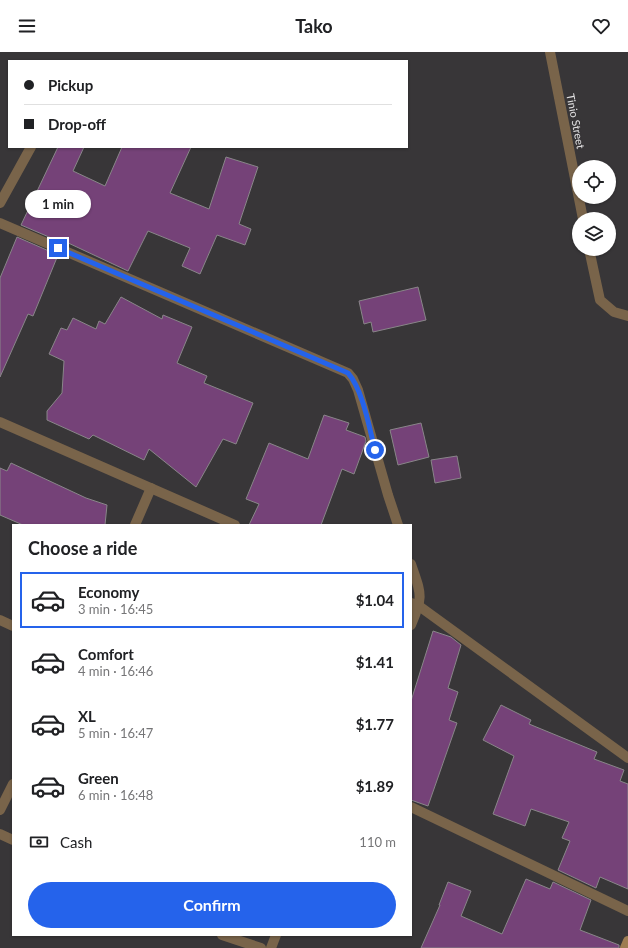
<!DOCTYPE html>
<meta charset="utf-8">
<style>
body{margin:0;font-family:Lato,sans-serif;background:#f6f6f6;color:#202124;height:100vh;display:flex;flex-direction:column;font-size:15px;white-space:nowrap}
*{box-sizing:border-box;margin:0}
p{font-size:13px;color:#757577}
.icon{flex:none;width:22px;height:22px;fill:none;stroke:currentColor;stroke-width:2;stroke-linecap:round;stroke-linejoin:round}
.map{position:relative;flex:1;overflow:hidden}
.sheet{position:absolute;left:12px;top:472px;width:400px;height:412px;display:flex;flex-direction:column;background:#fff;border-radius:0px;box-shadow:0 1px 3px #0004}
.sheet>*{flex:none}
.hud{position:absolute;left:8px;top:8px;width:400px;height:88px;border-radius:0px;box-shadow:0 1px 3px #0004;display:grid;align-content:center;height:88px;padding:0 16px;background:#fff}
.controls{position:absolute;left:572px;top:108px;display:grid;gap:8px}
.controls a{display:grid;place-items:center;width:44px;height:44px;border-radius:50%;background:#fff;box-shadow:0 1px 3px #0004;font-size:20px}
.end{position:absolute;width:18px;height:18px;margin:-9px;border:5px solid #2563eb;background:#fff;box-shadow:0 0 0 2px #fff}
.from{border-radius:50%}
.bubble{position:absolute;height:28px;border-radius:14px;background:#fff;box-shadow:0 1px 3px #0004;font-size:13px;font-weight:700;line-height:28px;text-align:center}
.hud b{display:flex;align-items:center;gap:14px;height:38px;font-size:15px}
.hud b+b{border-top:1px solid #e0e0e0}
.hud i{width:10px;height:10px;background:#202124}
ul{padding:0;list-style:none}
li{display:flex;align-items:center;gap:12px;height:56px;margin:0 8px 6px;padding:0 8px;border:2px solid transparent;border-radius:0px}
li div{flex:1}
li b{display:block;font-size:15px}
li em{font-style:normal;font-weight:700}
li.current{border-color:#2563eb}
li>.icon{width:36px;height:36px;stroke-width:1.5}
h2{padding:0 16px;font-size:18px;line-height:48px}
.pay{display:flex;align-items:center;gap:10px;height:44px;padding:0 16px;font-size:15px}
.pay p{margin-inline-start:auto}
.cta{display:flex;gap:8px;margin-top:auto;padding:8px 16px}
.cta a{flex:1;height:46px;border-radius:24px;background:#2563eb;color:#fff;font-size:16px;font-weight:700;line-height:46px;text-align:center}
header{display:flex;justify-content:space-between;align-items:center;height:52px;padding:0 16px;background:#fff;font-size:18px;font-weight:700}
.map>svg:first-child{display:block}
.building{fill:#754278;stroke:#898689}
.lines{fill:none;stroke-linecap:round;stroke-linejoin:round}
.street{stroke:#79644a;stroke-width:10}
.secondary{stroke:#9e7d52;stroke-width:10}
.route{stroke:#2563eb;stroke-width:5}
.labels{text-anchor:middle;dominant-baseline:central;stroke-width:3.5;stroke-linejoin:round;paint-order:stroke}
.street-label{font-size:11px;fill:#e4e3e4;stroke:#383638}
</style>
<header><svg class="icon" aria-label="menu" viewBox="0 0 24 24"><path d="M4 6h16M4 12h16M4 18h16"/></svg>Tako<svg class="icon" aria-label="heart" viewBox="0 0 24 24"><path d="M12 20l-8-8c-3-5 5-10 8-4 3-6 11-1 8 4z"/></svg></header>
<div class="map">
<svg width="628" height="896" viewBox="0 0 628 896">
<rect width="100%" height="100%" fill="#383638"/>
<g class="building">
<polygon points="58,95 84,95 73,119 105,134 122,95 191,95 170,141 209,157 226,105 258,115 239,172 251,177 245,193 217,183 200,222 182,214 190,196 148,179 128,219 64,189 63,191 21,173"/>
<polygon points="17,185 58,203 33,264 28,262 0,325 0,226"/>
<polygon points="418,235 426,268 373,280 371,270 364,272 359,249"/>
<polygon points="121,245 162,267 163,263 192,275 177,311 207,324 204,331 253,351 236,392 223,387 196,435 149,397 144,408 93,383 89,387 47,368 47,359 62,341 64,309 49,302 61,276 67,278 73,266 96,277 99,269 105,272"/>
<polygon points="324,363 349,371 346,378 365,385 366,389 354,422 342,417 321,473 249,473 259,452 246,447 269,391 308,407"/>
<polygon points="421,371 429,405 398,413 390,378"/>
<polygon points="457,404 461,426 435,431 431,408"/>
<polygon points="11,411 86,446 107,453 105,473 23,473 0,463 0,416 7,419"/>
<polygon points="433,579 451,585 461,593 448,636 458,640 449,668 457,671 428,754 411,748 411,649"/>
<polygon points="501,653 531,668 529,672 597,700 594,707 624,718 620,729 628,732 628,837 600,825 596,836 558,818 570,789 562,786 569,770 531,757 525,774 493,762 514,704 483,688"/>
<polygon points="526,827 550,837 553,830 591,848 580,878 619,893 619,896 421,896 440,853 439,853 448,830 471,839 461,864 502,882"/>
</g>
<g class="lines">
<g class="street">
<polyline points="550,0 583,167"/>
<polyline points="0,151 31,95"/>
<polyline points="0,171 348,321 353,327 358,338 388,443 398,473"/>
<polyline points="589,197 600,248 614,260 628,264"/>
<polyline points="0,370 235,473"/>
<polyline points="135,473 151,436"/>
<path d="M 411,512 C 421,542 424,543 411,573"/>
<polyline points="411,551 419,554 628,706"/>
<polyline points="0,568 13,574"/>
<polyline points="411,755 628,859"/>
<polyline points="0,758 13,732"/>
<polyline points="0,782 13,788"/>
<polyline points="222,883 261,896"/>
<polyline points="271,896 276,883"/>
</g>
<polyline class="secondary" points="625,896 628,889"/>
</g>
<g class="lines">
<path class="route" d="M 58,196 L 348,321 C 363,338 369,375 375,398"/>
</g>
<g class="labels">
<g class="street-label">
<text transform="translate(576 69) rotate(79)">Tinio Street</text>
</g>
</g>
</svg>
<div class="controls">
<a><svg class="icon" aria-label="locate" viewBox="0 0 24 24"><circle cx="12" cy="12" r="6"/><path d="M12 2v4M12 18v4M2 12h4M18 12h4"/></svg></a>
<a><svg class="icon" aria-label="layers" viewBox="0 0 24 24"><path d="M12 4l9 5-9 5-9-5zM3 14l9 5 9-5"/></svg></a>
</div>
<i class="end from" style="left:375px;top:398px"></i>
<i class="end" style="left:58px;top:196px"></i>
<div class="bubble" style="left:25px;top:138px;width:66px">1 min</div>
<div class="hud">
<b><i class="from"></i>Pickup</b>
<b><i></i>Drop-off</b>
</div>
<section class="sheet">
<h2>Choose a ride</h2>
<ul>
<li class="current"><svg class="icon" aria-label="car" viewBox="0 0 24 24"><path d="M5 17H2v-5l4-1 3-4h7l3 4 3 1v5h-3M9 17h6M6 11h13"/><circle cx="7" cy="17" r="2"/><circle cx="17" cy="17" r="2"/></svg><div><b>Economy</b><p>3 min · 16:45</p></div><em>$1.04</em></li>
<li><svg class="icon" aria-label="car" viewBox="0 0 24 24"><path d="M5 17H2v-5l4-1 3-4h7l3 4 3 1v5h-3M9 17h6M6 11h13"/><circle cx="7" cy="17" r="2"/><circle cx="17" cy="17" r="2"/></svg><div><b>Comfort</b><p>4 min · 16:46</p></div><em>$1.41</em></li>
<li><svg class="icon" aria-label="car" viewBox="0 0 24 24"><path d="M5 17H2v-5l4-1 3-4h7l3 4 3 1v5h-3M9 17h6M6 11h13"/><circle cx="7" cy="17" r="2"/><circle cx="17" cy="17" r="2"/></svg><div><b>XL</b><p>5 min · 16:47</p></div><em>$1.77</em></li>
<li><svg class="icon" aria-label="car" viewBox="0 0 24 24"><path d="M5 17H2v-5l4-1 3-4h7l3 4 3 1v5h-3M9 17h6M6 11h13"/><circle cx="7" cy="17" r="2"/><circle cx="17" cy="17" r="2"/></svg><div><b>Green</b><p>6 min · 16:48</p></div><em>$1.89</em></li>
</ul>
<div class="pay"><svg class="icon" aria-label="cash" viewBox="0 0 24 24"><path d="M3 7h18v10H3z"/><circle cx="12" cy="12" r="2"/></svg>Cash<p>110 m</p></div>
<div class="cta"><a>Confirm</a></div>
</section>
</div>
